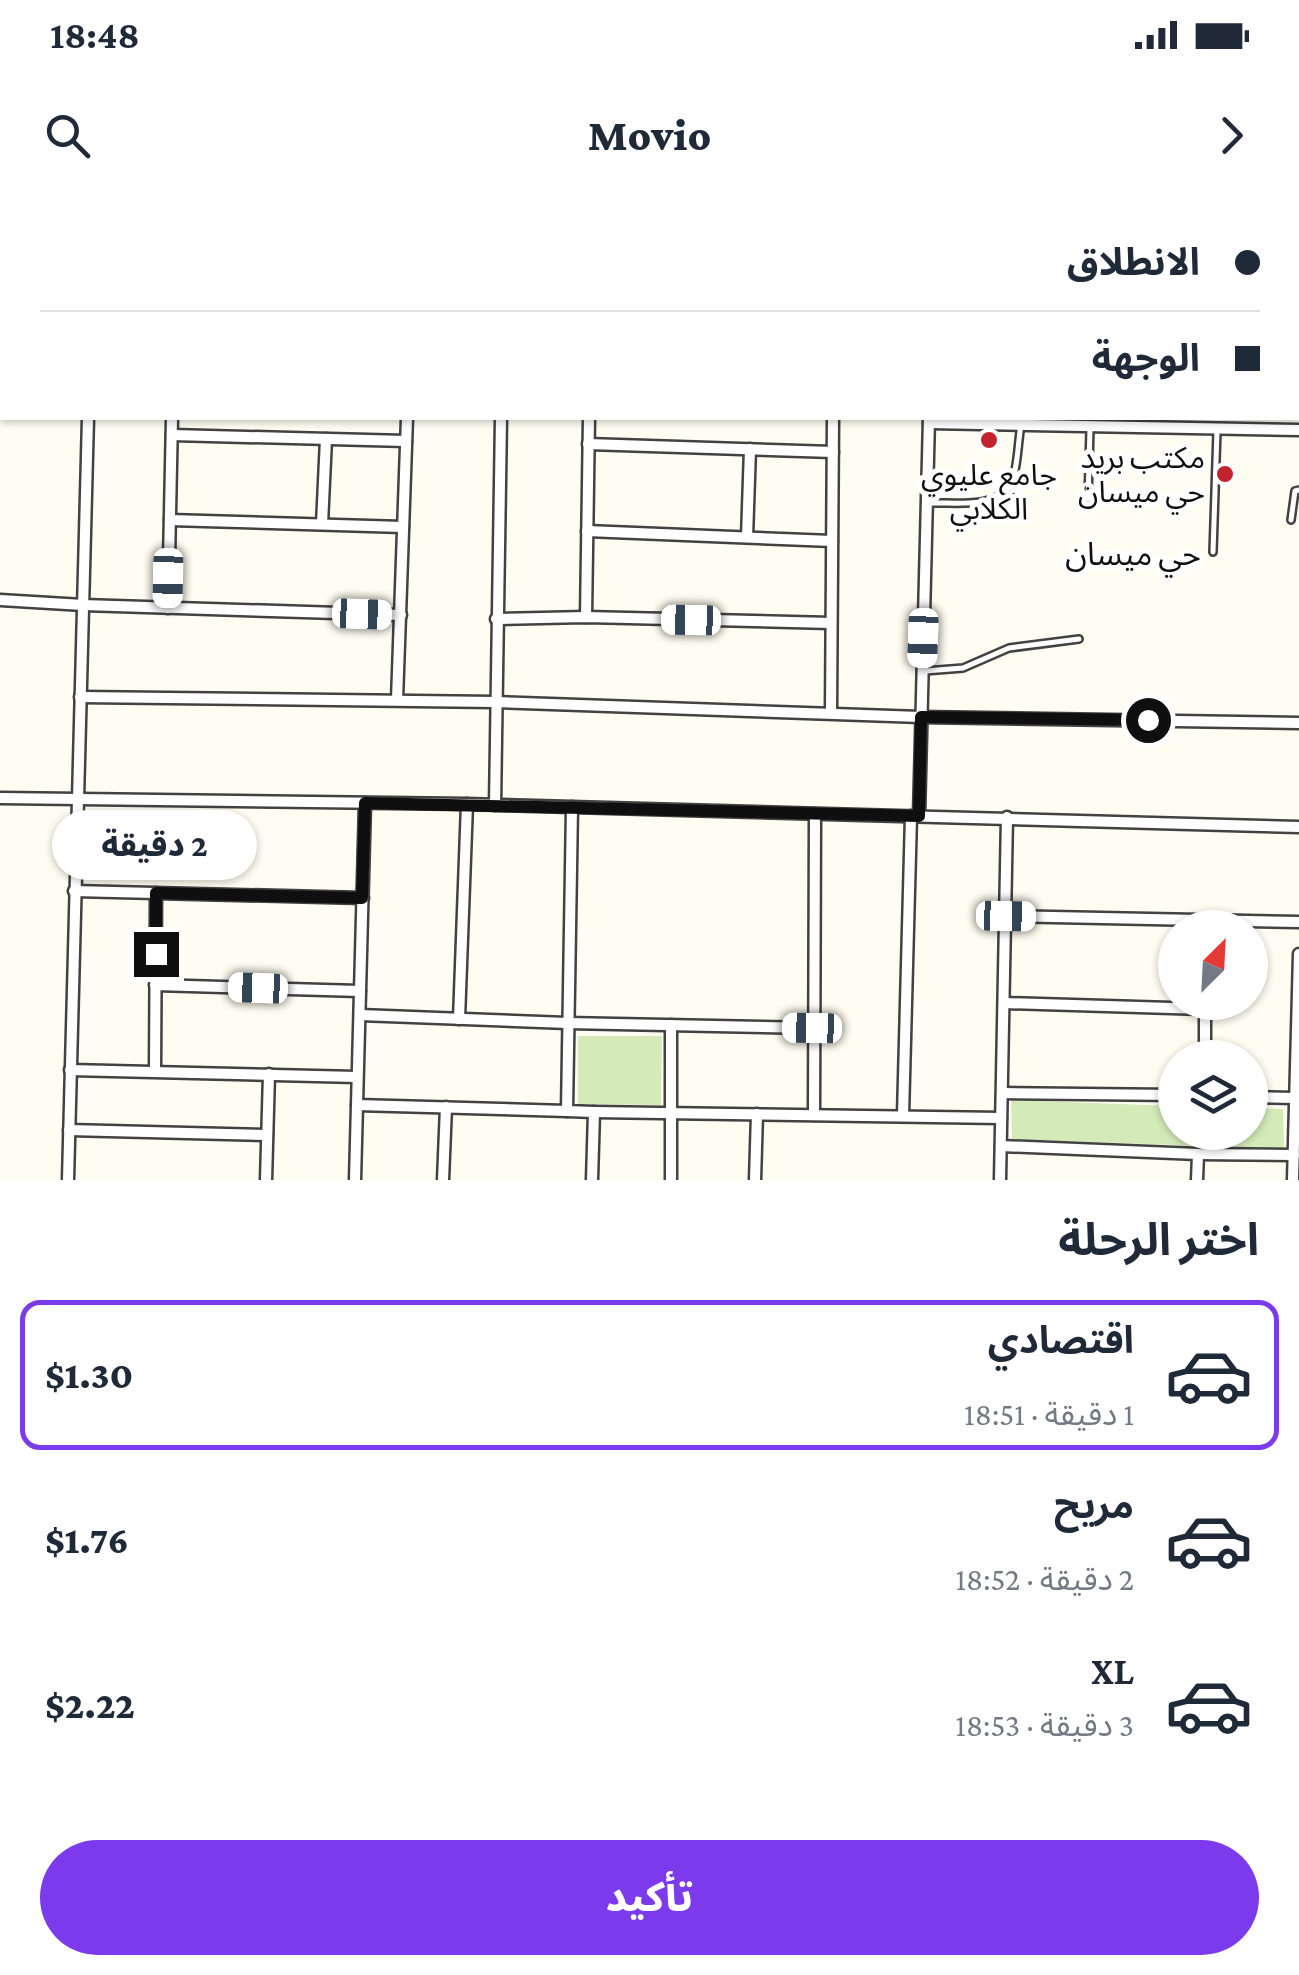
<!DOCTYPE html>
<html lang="ar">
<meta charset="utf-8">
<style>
body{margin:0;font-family:"Crimson Pro","Noto Sans Arabic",serif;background:#f6f6f7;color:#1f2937;direction:rtl;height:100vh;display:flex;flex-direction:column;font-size:38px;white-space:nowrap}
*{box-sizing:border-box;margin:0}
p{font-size:32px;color:#747a83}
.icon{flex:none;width:55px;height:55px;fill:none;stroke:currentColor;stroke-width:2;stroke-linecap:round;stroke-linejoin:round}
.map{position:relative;height:980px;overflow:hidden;direction:ltr}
.panel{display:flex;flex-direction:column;background:#fff;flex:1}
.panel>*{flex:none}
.banner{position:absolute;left:0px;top:0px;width:1300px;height:220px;box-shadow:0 2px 8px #0004;direction:rtl;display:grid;align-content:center;height:220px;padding:0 40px;background:#fff}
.needle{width:65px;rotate:24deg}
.buttons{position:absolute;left:1158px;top:710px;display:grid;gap:20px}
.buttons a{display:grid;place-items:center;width:110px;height:110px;border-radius:50%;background:#fff;box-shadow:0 2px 8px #0004;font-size:50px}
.end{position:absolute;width:45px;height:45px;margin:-22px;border:12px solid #0f0f0f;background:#fff;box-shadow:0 0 0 5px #fff}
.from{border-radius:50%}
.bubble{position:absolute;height:70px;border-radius:35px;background:#fff;box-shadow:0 2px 8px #0004;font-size:32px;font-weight:800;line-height:70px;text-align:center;direction:rtl}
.car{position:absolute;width:30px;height:60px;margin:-30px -15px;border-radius:12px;box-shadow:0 0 8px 2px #0007;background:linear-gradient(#fff 24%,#345 0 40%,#fff 0 76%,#345 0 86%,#fff 0)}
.banner b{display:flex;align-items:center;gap:35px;height:95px;font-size:38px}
.banner b+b{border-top:2px solid #e0e1e3}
.banner i{width:25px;height:25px;background:#1f2937}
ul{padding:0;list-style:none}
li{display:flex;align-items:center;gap:30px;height:150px;margin:0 20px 15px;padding:0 20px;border:5px solid transparent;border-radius:20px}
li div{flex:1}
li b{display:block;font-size:38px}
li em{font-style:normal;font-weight:800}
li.active{border-color:#7c3aed}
li>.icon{width:90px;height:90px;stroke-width:1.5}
h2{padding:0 40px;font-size:45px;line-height:120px}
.button{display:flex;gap:20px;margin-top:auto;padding:20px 40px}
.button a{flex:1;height:115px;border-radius:60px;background:#7c3aed;color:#fff;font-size:40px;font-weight:800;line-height:115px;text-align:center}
.status{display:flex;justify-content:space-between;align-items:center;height:70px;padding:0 50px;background:#fff;direction:ltr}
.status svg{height:28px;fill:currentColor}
header{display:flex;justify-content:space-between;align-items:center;height:130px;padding:0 40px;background:#fff;font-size:45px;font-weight:800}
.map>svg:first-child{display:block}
.green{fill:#d4ebb9}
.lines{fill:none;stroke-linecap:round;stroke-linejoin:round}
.lane-casing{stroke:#424242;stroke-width:10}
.street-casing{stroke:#424242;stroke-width:15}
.lane{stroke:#fff;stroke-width:5}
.street{stroke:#fff;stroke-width:10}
.route{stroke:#0f0f0f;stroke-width:12}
.poi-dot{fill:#c3232d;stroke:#fff;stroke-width:4}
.labels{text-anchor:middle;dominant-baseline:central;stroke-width:10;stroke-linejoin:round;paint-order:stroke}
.poi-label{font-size:30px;fill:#0f0f0f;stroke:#fff;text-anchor:end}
.neighbourhood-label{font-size:32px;fill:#0f0f0f;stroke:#fff}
</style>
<div class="status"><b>18:48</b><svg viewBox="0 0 49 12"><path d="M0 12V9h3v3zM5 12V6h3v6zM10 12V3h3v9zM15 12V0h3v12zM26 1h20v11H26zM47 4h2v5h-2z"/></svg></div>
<header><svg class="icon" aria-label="forward" viewBox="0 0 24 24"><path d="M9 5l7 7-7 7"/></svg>Movio<svg class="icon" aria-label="search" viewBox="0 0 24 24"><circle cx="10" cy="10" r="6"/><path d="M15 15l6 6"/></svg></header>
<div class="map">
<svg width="1299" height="980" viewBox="0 0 1299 980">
<rect width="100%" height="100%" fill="#fffcf1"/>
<g class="green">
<polygon points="578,836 662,836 661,905 578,904"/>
<polygon points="1011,900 1175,906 1175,932 1250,932 1250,908 1283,909 1284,949 1012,939"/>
</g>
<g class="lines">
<defs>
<g id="lane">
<polyline points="1088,299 1090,229"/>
<path d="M 930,303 C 954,302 1000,310 1012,281 C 1018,267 1018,240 1021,225"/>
<polyline points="1291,320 1295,291 1299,290"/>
<polyline points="1213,352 1217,231"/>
<polyline points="925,471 963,468 1009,448 1079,439"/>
</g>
<g id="street">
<polyline points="1155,0 1170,0"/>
<polyline points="92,2 92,0"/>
<polyline points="335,2 335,0"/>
<polyline points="561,2 561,0"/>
<polyline points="842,2 842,0"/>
<polyline points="934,2 934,0"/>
<polyline points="1036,2 1036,0"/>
<polyline points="1254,2 1254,0"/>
<polyline points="0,44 2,44"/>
<polyline points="1298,136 1299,136"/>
<polyline points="929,223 1299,230"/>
<polyline points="172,235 406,241"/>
<polyline points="588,244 833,252"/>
<polyline points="170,320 403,327"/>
<polyline points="322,324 326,239"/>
<polyline points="587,331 832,341"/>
<polyline points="747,337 750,249"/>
<polyline points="0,400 83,405 401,415"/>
<polyline points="168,408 172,218"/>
<polyline points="586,417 589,218"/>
<polyline points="496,419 586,417 831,423"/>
<polyline points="80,497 495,502 921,517 1299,523"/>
<polyline points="397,500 407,218"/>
<polyline points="831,513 833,218"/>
<polyline points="0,598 467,604 1299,627"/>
<polyline points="495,605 501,218"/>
<polyline points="572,607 567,911 594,912 592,980"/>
<polyline points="919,616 929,218"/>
<polyline points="74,691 363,698"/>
<polyline points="1005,716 1299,722"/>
<polyline points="155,785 360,791"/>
<polyline points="1004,803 1204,809"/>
<polyline points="1205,804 1205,858"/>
<polyline points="360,815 567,823 812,828"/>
<polyline points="459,819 467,604"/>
<polyline points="671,825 671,980"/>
<polyline points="70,870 357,877"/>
<polyline points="155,871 156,693"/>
<polyline points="1002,893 1175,895"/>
<polyline points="1250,897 1295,898"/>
<polyline points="357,905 567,911"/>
<polyline points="594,912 1001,918"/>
<polyline points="814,915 815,614"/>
<polyline points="903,915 911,616"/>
<polyline points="69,930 267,935"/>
<polyline points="1001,946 1198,954 1294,955"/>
<polyline points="68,980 88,218"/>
<polyline points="266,980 269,874"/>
<polyline points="355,980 365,603"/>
<polyline points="443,980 446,907"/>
<polyline points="755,980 757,914"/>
<polyline points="1000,980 1007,617"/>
<polyline points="1197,980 1198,954"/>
<polyline points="1293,980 1299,754"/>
</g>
</defs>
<use href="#lane" class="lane-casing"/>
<use href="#street" class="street-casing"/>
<use href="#lane" class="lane"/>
<use href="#street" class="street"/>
</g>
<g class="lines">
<polyline class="route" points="156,754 156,693 362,698 365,603 919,616 921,517 1148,520"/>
</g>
<g class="poi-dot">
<circle cx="989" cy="240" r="10"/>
<circle cx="1225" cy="274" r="10"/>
</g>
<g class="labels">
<g class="poi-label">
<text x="1205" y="257">مكتب بريد<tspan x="1205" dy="34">حي ميسان</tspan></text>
<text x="989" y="274" text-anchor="middle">جامع عليوي<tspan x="989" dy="34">الكلابي</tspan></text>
</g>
<g class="neighbourhood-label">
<text x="1133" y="354">حي ميسان</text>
</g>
</g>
</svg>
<div class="buttons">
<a><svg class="needle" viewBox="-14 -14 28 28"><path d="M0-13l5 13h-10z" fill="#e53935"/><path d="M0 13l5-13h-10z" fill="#747a83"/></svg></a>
<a><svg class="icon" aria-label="layers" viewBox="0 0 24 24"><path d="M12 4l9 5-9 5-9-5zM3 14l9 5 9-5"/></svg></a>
</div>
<i class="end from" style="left:1148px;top:520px"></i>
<i class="end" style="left:156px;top:754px"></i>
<div class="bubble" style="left:52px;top:610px;width:205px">2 دقيقة</div>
<i class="car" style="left:168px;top:378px;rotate:181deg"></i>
<i class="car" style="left:362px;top:414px;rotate:92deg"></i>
<i class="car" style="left:691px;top:420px;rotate:271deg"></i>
<i class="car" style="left:923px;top:438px;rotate:182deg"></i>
<i class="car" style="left:1006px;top:716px;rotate:91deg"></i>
<i class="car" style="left:258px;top:788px;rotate:272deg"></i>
<i class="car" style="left:812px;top:828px;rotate:271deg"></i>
<div class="banner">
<b><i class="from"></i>الانطلاق</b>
<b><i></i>الوجهة</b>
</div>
</div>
<section class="panel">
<h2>اختر الرحلة</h2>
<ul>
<li class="active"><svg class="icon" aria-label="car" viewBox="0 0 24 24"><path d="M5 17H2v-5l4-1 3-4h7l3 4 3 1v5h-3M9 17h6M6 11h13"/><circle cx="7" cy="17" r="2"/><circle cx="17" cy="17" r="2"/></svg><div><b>اقتصادي</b><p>1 دقيقة · 18:51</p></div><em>$1.30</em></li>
<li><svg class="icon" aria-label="car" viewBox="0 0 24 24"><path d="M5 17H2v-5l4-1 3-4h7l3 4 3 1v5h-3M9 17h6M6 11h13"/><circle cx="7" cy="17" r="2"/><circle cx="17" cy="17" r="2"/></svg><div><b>مريح</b><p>2 دقيقة · 18:52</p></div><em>$1.76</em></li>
<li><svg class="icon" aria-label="car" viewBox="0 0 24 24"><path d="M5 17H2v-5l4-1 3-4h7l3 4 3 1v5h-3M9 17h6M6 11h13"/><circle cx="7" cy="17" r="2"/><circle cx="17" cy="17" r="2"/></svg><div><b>XL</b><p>3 دقيقة · 18:53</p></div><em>$2.22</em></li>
</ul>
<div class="button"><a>تأكيد</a></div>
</section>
